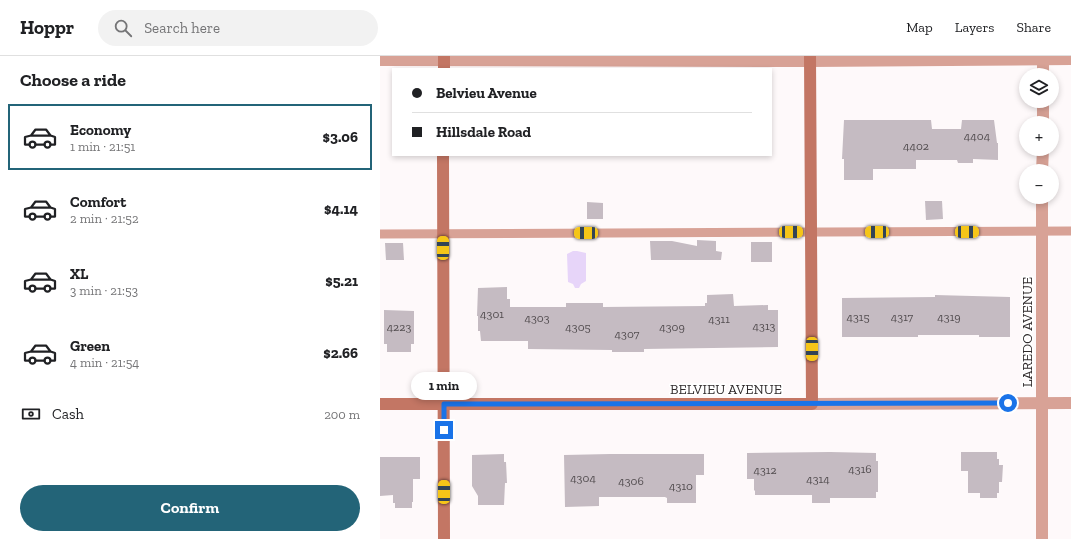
<!DOCTYPE html>
<meta charset="utf-8">
<style>
body{margin:0;font-family:"Zilla Slab",serif;background:#f2f2f2;color:#202124;height:100vh;display:flex;flex-direction:column;font-size:15px;white-space:nowrap}
*{box-sizing:border-box;margin:0}
p{font-size:13px;color:#757577}
.icon{flex:none;width:22px;height:22px;fill:none;stroke:currentColor;stroke-width:2;stroke-linecap:round;stroke-linejoin:round}
.map{position:relative;flex:1;overflow:hidden}
.panel{display:flex;flex-direction:column;background:#fff;width:380px}
.panel>*{flex:none}
.banner{position:absolute;left:12px;top:12px;width:380px;height:88px;border-radius:0px;box-shadow:0 2px 6px #0003;display:grid;align-content:center;height:88px;padding:0 20px;background:#fff}
.buttons{position:absolute;left:639px;top:12px;display:grid;gap:8px}
.buttons a{display:grid;place-items:center;width:40px;height:40px;border-radius:50%;background:#fff;box-shadow:0 2px 6px #0003;font-size:20px}
.end{position:absolute;width:18px;height:18px;margin:-9px;border:5px solid #1a73e8;background:#fff;box-shadow:0 0 0 2px #fff}
.from{border-radius:50%}
.bubble{position:absolute;height:28px;border-radius:14px;background:#fff;box-shadow:0 2px 6px #0003;font-size:13px;font-weight:700;line-height:28px;text-align:center}
.car{position:absolute;width:12px;height:24px;margin:-12px -6px;border-radius:5px;box-shadow:0 0 3px 1px #0007;background:linear-gradient(#f5c518 24%,#345 0 40%,#f5c518 0 76%,#345 0 86%,#f5c518 0)}
.banner b{display:flex;align-items:center;gap:14px;height:38px;font-size:15px}
.banner b+b{border-top:1px solid #e0e0e0}
.banner i{width:10px;height:10px;background:#202124}
ul{padding:0;list-style:none}
li{display:flex;align-items:center;gap:12px;height:66px;margin:0 8px 6px;padding:0 12px;border:2px solid transparent;border-radius:0px}
li div{flex:1}
li b{display:block;font-size:15px}
li em{font-style:normal;font-weight:700}
li.selected{border-color:#236478}
li>.icon{width:36px;height:36px;stroke-width:1.5}
h2{padding:0 20px;font-size:18px;line-height:48px}
.pay{display:flex;align-items:center;gap:10px;height:44px;padding:0 20px;font-size:15px}
.pay p{margin-inline-start:auto}
.primary-button{display:flex;gap:8px;margin-top:auto;padding:8px 20px}
.primary-button a{flex:1;height:46px;border-radius:24px;background:#236478;color:#fff;font-size:16px;font-weight:700;line-height:46px;text-align:center}
header{display:flex;align-items:center;gap:24px;box-sizing:border-box;height:56px;padding:0 20px;background:#fff;border-bottom:1px solid #e0e0e0}
header strong{font-size:19px}
nav{display:flex;gap:22px;margin-inline-start:auto;font-size:14px}
.search{width:280px;height:36px;background:#f2f2f2;display:flex;align-items:center;gap:10px;box-sizing:border-box;padding:0 14px;border-radius:22px;color:#757577;font-size:15px}
main{display:flex;flex:1;min-height:0}
.map>svg:first-child{display:block}
.water{fill:#e7d5f9}
.building{fill:#c5bbc2}
.lines{fill:none;stroke-linecap:round;stroke-linejoin:round}
.lane{stroke:#d8a296;stroke-width:9}
.street{stroke:#d8a296;stroke-width:12}
.secondary{stroke:#c37664;stroke-width:12}
.route{stroke:#1a73e8;stroke-width:5}
.labels{text-anchor:middle;dominant-baseline:central;stroke-width:3.5;stroke-linejoin:round;paint-order:stroke}
.number-label{font-size:12px;fill:#544e51}
.street-label{font-size:14px;fill:#2f2a2b;stroke:#fff}
</style>
<header>
<strong>Hoppr</strong>
<div class="search"><svg class="icon" aria-label="search" viewBox="0 0 24 24"><circle cx="10" cy="10" r="6"/><path d="M15 15l6 6"/></svg>Search here</div>
<nav><a>Map</a><a>Layers</a><a>Share</a></nav>
</header>
<main>
<section class="panel">
<h2>Choose a ride</h2>
<ul>
<li class="selected"><svg class="icon" aria-label="car" viewBox="0 0 24 24"><path d="M5 17H2v-5l4-1 3-4h7l3 4 3 1v5h-3M9 17h6M6 11h13"/><circle cx="7" cy="17" r="2"/><circle cx="17" cy="17" r="2"/></svg><div><b>Economy</b><p>1 min · 21:51</p></div><em>$3.06</em></li>
<li><svg class="icon" aria-label="car" viewBox="0 0 24 24"><path d="M5 17H2v-5l4-1 3-4h7l3 4 3 1v5h-3M9 17h6M6 11h13"/><circle cx="7" cy="17" r="2"/><circle cx="17" cy="17" r="2"/></svg><div><b>Comfort</b><p>2 min · 21:52</p></div><em>$4.14</em></li>
<li><svg class="icon" aria-label="car" viewBox="0 0 24 24"><path d="M5 17H2v-5l4-1 3-4h7l3 4 3 1v5h-3M9 17h6M6 11h13"/><circle cx="7" cy="17" r="2"/><circle cx="17" cy="17" r="2"/></svg><div><b>XL</b><p>3 min · 21:53</p></div><em>$5.21</em></li>
<li><svg class="icon" aria-label="car" viewBox="0 0 24 24"><path d="M5 17H2v-5l4-1 3-4h7l3 4 3 1v5h-3M9 17h6M6 11h13"/><circle cx="7" cy="17" r="2"/><circle cx="17" cy="17" r="2"/></svg><div><b>Green</b><p>4 min · 21:54</p></div><em>$2.66</em></li>
</ul>
<div class="pay"><svg class="icon" aria-label="cash" viewBox="0 0 24 24"><path d="M3 7h18v10H3z"/><circle cx="12" cy="12" r="2"/></svg>Cash<p>200 m</p></div>
<div class="primary-button"><a>Confirm</a></div>
</section>
<div class="map">
<svg width="691" height="483" viewBox="0 0 691 483">
<rect width="100%" height="100%" fill="#fef9fa"/>
<polygon class="water" points="193,195 197,195 206,197 206,225 201,228 199,232 195,232 193,228 188,226 187,198"/>
<g class="building">
<polygon points="464,64 551,64 552,73 581,73 582,64 614,64 617,87 618,87 618,104 593,103 593,107 578,107 577,104 536,104 536,113 493,113 493,124 464,124 464,103 462,103"/>
<polygon points="545,145 562,145 563,163 546,164"/>
<polygon points="207,146 223,147 223,163 207,163"/>
<polygon points="317,184 336,185 336,195 342,196 341,204 271,204 270,185 292,185 317,190"/>
<rect x="371" y="186" width="21" height="20"/>
<polygon points="5,187 23,187 24,204 6,204"/>
<polygon points="127,231 127,243 130,243 130,251 186,251 186,247 223,247 223,251 325,250 325,247 327,247 327,239 353,238 354,250 388,249 388,254 398,254 398,291 264,293 264,296 232,296 232,294 148,293 148,285 101,285 100,275 98,275 98,260 97,260 98,232"/>
<polygon points="555,239 630,241 630,281 599,281 599,279 538,279 538,281 462,281 462,242 555,241"/>
<polygon points="4,254 34,255 34,288 31,288 31,296 7,296 7,288 4,288"/>
<polygon points="450,396 496,397 496,405 498,405 498,436 496,436 496,442 450,442 450,447 432,447 432,439 375,439 375,435 374,434 374,423 367,423 367,397"/>
<polygon points="581,396 617,396 617,403 619,403 619,409 623,409 622,426 619,426 619,437 617,437 617,442 600,442 600,437 588,437 588,415 581,415"/>
<polygon points="124,398 124,406 126,406 127,427 125,427 124,449 98,449 98,440 92,430 92,399"/>
<polygon points="230,398 324,398 324,419 316,419 316,447 287,447 287,442 285,441 219,441 219,450 185,451 184,399"/>
<polygon points="0,401 40,401 40,423 33,423 33,446 32,446 32,452 15,452 15,447 13,447 13,439 0,440"/>
</g>
<g class="lines">
<polyline class="lane" points="0,178 691,175"/>
<g class="street">
<polyline points="663,0 663,19"/>
<polyline points="0,4 430,5 691,3"/>
<polyline points="663,67 663,45"/>
<polyline points="662,115 663,93"/>
<polyline points="432,348 691,347"/>
<polyline points="662,483 662,141"/>
</g>
<g class="secondary">
<polyline points="64,13 64,0"/>
<polyline points="63,99 64,483"/>
<polyline points="0,348 432,348 430,0"/>
</g>
</g>
<g class="lines">
<polyline class="route" points="64,374 64,348 628,347"/>
</g>
<g class="labels">
<g class="number-label">
<text x="597" y="80">4404</text>
<text x="536" y="90">4402</text>
<text x="112" y="258">4301</text>
<text x="478" y="261">4315</text>
<text x="522" y="261">4317</text>
<text x="569" y="261">4319</text>
<text x="157" y="262">4303</text>
<text x="339" y="263">4311</text>
<text x="384" y="270">4313</text>
<text x="19" y="271">4223</text>
<text x="198" y="271">4305</text>
<text x="292" y="271">4309</text>
<text x="247" y="278">4307</text>
<text x="480" y="413">4316</text>
<text x="385" y="414">4312</text>
<text x="203" y="422">4304</text>
<text x="438" y="423">4314</text>
<text x="251" y="425">4306</text>
<text x="301" y="430">4310</text>
</g>
<g class="street-label">
<text transform="translate(647 276) rotate(-90)">LAREDO AVENUE</text>
<text x="346" y="333">BELVIEU AVENUE</text>
</g>
</g>
</svg>
<div class="buttons">
<a><svg class="icon" aria-label="layers" viewBox="0 0 24 24"><path d="M12 4l9 5-9 5-9-5zM3 14l9 5 9-5"/></svg></a>
<a>+</a>
<a>−</a>
</div>
<i class="end from" style="left:628px;top:347px"></i>
<i class="end" style="left:64px;top:374px"></i>
<div class="bubble" style="left:31px;top:316px;width:66px">1 min</div>
<i class="car" style="left:411px;top:176px;rotate:90deg"></i>
<i class="car" style="left:497px;top:176px;rotate:270deg"></i>
<i class="car" style="left:587px;top:176px;rotate:90deg"></i>
<i class="car" style="left:206px;top:177px;rotate:270deg"></i>
<i class="car" style="left:63px;top:192px;rotate:0deg"></i>
<i class="car" style="left:432px;top:293px;rotate:180deg"></i>
<i class="car" style="left:64px;top:436px;rotate:0deg"></i>
<div class="banner">
<b><i class="from"></i>Belvieu Avenue</b>
<b><i></i>Hillsdale Road</b>
</div>
</div>
</main>
